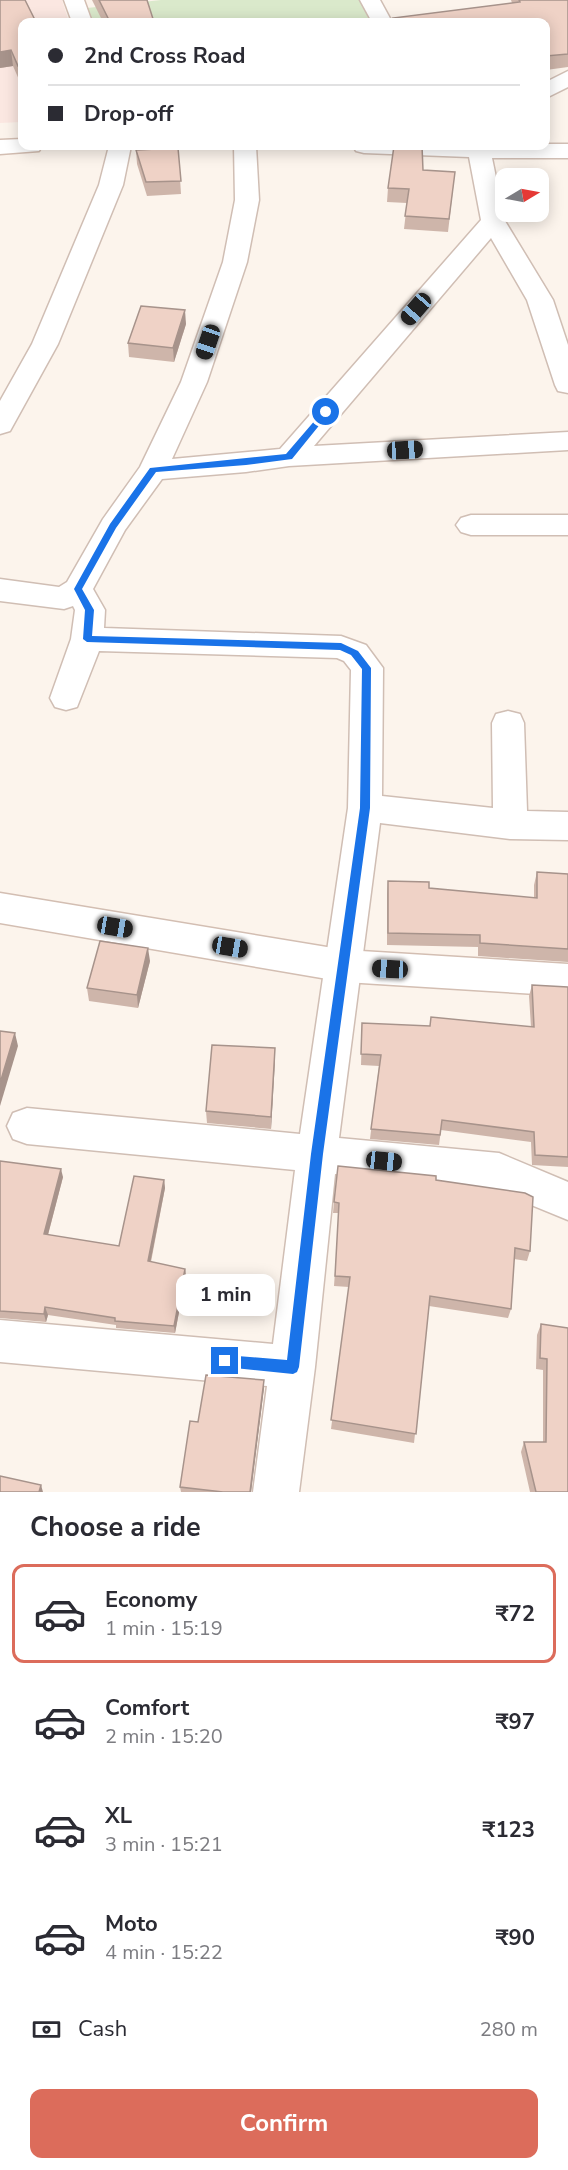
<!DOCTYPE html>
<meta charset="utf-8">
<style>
body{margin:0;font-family:"Nunito Sans",sans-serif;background:#f2f2f3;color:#2b2b33;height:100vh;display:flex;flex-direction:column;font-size:22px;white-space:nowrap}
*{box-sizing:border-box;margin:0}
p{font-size:20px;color:#7c7c81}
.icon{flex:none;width:33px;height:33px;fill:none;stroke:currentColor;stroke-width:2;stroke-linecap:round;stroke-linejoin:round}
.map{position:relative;height:1492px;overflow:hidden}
.drawer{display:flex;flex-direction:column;background:#fff;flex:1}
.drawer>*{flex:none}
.banner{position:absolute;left:18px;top:18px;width:532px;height:132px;border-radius:12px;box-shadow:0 3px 15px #0003;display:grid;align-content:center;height:132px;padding:0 30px;background:#fff}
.needle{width:39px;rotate:80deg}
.buttons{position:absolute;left:495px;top:168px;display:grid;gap:12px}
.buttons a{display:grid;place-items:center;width:54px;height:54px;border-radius:12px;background:#fff;box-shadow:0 3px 15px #0003;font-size:30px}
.end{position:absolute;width:27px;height:27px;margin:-14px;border:8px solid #1a73e8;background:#fff;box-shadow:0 0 0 3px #fff}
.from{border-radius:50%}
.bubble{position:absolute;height:42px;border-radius:12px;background:#fff;box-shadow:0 3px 15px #0003;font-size:20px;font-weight:700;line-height:42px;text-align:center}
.car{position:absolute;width:18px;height:36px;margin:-18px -9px;border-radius:8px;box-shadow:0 0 4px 2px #0007;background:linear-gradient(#222 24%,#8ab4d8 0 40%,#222 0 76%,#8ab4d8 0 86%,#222 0)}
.banner b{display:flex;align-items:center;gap:21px;height:57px;font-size:22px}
.banner b+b{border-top:2px solid #e1e1e2}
.banner i{width:15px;height:15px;background:#2b2b33}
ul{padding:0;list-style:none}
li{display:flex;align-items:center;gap:18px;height:99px;margin:0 12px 9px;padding:0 18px;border:3px solid transparent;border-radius:12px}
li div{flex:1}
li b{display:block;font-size:22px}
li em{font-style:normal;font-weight:700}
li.current{border-color:#dc6c5b}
li>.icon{width:54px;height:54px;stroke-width:1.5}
h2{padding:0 30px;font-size:27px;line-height:72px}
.pay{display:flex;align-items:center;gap:15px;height:66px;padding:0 30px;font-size:22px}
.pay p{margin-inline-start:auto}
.button{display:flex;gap:12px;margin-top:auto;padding:12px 30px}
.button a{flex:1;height:69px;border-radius:12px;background:#dc6c5b;color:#fff;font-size:24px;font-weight:700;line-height:69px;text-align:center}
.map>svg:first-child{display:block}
.commercial{fill:#fbe7e1}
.green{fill:#dae9cb}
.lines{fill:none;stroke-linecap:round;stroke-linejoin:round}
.street-casing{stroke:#d0beb4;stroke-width:3}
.secondary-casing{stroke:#d3beb2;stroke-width:3}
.street{fill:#fff;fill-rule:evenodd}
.secondary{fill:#fff;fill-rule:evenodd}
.wall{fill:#ceb5aa}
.shaded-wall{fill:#a7938b}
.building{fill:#efd2c6;stroke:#a7938b;stroke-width:1.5}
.route{fill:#1a73e8}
</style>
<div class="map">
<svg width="568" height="1492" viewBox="0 0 568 1492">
<rect width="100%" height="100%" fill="#fcf4ec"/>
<polygon class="commercial" points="0,0 62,0 69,22 22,22 22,122 0,123"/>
<polygon class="green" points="161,0 360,0 370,22 92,22 87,8"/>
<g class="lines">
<defs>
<g id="street">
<polygon points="360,0 380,0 392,22 372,22"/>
<polygon points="568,71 568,87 546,98 546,82"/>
<polygon points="546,144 568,144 568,158 492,158 505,221 553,300 568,345 568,393 558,391 555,385 527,300 491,238 314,446 568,432 568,450 289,466 246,472 162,479 125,530 93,589 105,610 104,628 341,636 366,645 383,668 382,796 493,808 492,723 496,714 508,711 520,714 524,723 527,811 568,812 568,840 510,839 380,823 339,1138 499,1153 568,1182 568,1220 497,1191 335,1174 315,1367 299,1492 253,1492 267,1386 0,1362 0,1320 273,1344 295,1170 27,1144 13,1139 7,1126 13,1113 27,1108 300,1134 348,808 351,670 344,661 337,658 99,651 77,707 66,710 55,707 50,698 71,639 75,610 73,606 64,609 0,601 0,579 59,587 67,582 103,519 140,467 181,382 223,262 235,200 234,146 256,146 259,200 247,262 207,382 172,459 280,449 481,220 469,157 364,153 356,151 353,146"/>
<polygon points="109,146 131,146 123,185 58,344 10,431 0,434 0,401 32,344 99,185"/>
<polygon points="471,515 568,515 568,535 471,535 461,532 456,525 461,518"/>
</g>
<g id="secondary">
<polygon points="64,0 84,0 92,22 72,22"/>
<polygon points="22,139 22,146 42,146 39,151 0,154 0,140"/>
<polygon points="0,893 345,950 568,964 568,996 345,982 0,923"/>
</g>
</defs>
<use href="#street" class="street-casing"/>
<use href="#secondary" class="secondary-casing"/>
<use href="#street" class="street"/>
<use href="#secondary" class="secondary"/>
</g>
<g class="wall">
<polygon points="92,0 147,0 154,22 103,22"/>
<polygon points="511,0 568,0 568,67 546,70 546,22 393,22 393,18 512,3"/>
<polygon points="22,22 22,81 20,82 13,66 0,68"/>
<polygon points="178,148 181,194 147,196 137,164 136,150"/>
<polygon points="423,170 455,172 448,232 404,229 407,203 387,202 388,188"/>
<polygon points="186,324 174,362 129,357 128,343"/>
<polygon points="537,872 568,874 568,962 478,956 478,947 387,945 387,894 388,881 429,888 534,898 534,885"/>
<polygon points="150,961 138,1008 89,1001 87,988"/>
<polygon points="532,985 568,987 568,1167 532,1165 531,1142 441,1130 439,1145 370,1139 379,1066 361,1065 362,1033 430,1026 431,1017 531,1027 529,996"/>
<polygon points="275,1048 271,1129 207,1123 206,1111"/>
<polygon points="0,1161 63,1177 48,1235 119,1246 164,1180 165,1188 151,1262 185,1269 186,1276 175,1333 116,1328 116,1325 48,1315 46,1322 0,1318"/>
<polygon points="436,1180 530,1251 527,1261 514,1259 511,1309 508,1318 429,1306 414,1443 331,1429 349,1287 334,1286 339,1213 333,1213 334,1202"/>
<polygon points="541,1324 568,1328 568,1492 530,1492 521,1452 524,1442 543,1442 543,1370 536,1369 537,1335"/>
<polygon points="264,1380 264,1388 251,1492 181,1492 180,1487 198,1422"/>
</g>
<g class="shaded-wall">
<polygon points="11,50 13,66 0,68 0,52"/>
<polygon points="22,65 22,81 20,82 18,66"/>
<polygon points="185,310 186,324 174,362 173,348"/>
<polygon points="148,948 150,961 138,1008 137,995"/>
<polygon points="15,1033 18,1046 0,1106 0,1083"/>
<polygon points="275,1048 275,1061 271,1129 271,1117"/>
<polygon points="61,1169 63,1177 46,1242 44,1234"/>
<polygon points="164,1180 165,1188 149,1269 148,1261"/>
<polygon points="185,1269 186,1276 175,1333 174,1326"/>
<polygon points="45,1307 48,1315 46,1322 44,1314"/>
<polygon points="264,1380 264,1388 251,1492 250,1492"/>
<polygon points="41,1485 43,1492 39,1492"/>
</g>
<g class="building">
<polygon points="0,0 25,0 36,22 22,22 22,65 18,66 11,50 0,52"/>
<polygon points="99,0 147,0 154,22 110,22"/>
<polygon points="519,0 568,0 568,54 546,56 546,22 396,22 393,18 520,2"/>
<polygon points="394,146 422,146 423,170 455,172 449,219 405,216 409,189 388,188"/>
<polygon points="178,148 181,181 146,182 136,150"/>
<polygon points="141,306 185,310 173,348 128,343"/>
<polygon points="537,872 568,874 568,949 480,943 480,935 388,933 388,881 429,882 429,888 537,898"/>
<polygon points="100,941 148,948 137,995 87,988"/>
<polygon points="532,985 568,987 568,1157 535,1155 534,1132 442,1120 440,1135 371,1129 381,1055 361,1054 362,1023 430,1026 431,1017 534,1027"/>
<polygon points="0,1031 15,1033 0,1083"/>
<polygon points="212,1045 275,1048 271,1117 206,1111"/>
<polygon points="0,1161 61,1169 44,1234 119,1246 134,1176 164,1180 148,1261 185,1269 174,1326 115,1321 115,1318 45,1307 44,1314 0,1311"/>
<polygon points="338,1166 436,1176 436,1180 525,1193 533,1197 530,1251 515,1248 511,1309 430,1296 416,1434 331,1420 350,1277 335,1276 339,1203 334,1202"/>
<polygon points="541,1324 568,1328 568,1492 536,1492 524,1442 546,1442 547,1359 540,1358"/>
<polygon points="206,1375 264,1380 250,1492 223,1492 180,1487 190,1421 198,1422"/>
<polygon points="0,1476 41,1485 39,1492 0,1492"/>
</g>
<polygon class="route" points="323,411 330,412 292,459 246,465 156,472 116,528 82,589 94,610 92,636 341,643 358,651 371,668 370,808 323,1154 299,1367 297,1372 293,1374 225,1367 221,1366 219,1361 221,1357 225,1355 287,1360 311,1154 360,808 362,669 351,655 340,650 87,642 83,639 85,610 74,589 110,524 150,468 286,454"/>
</svg>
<div class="buttons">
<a><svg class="needle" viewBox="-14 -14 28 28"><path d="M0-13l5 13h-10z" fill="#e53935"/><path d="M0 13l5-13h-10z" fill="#7c7c81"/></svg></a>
</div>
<i class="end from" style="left:326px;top:412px"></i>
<i class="end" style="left:225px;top:1361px"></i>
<div class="bubble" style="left:176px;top:1274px;width:99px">1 min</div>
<i class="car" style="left:416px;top:309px;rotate:221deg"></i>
<i class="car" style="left:208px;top:342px;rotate:199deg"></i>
<i class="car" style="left:405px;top:450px;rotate:87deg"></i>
<i class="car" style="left:115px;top:927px;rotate:100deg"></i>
<i class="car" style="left:230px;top:947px;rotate:100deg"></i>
<i class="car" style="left:390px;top:969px;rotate:273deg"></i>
<i class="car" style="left:384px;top:1161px;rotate:96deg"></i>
<div class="banner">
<b><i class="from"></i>2nd Cross Road</b>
<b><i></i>Drop-off</b>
</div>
</div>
<section class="drawer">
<h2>Choose a ride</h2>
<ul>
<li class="current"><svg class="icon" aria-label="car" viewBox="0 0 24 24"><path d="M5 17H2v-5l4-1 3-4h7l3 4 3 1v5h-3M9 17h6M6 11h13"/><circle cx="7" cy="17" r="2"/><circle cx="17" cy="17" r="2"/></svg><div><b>Economy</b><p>1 min · 15:19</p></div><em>₹72</em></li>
<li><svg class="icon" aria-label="car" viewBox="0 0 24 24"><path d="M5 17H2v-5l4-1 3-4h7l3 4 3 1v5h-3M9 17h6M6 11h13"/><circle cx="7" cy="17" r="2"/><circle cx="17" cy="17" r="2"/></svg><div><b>Comfort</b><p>2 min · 15:20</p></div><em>₹97</em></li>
<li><svg class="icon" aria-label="car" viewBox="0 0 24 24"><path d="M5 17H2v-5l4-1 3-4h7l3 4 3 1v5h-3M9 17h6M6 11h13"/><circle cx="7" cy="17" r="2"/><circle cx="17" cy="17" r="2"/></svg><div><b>XL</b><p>3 min · 15:21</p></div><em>₹123</em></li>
<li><svg class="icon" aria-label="car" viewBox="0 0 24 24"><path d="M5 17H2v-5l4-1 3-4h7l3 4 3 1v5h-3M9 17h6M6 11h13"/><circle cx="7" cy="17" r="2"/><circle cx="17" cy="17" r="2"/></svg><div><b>Moto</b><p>4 min · 15:22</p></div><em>₹90</em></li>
</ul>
<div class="pay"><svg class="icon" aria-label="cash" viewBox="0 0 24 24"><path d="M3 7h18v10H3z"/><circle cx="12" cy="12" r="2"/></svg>Cash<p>280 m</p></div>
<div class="button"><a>Confirm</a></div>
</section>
